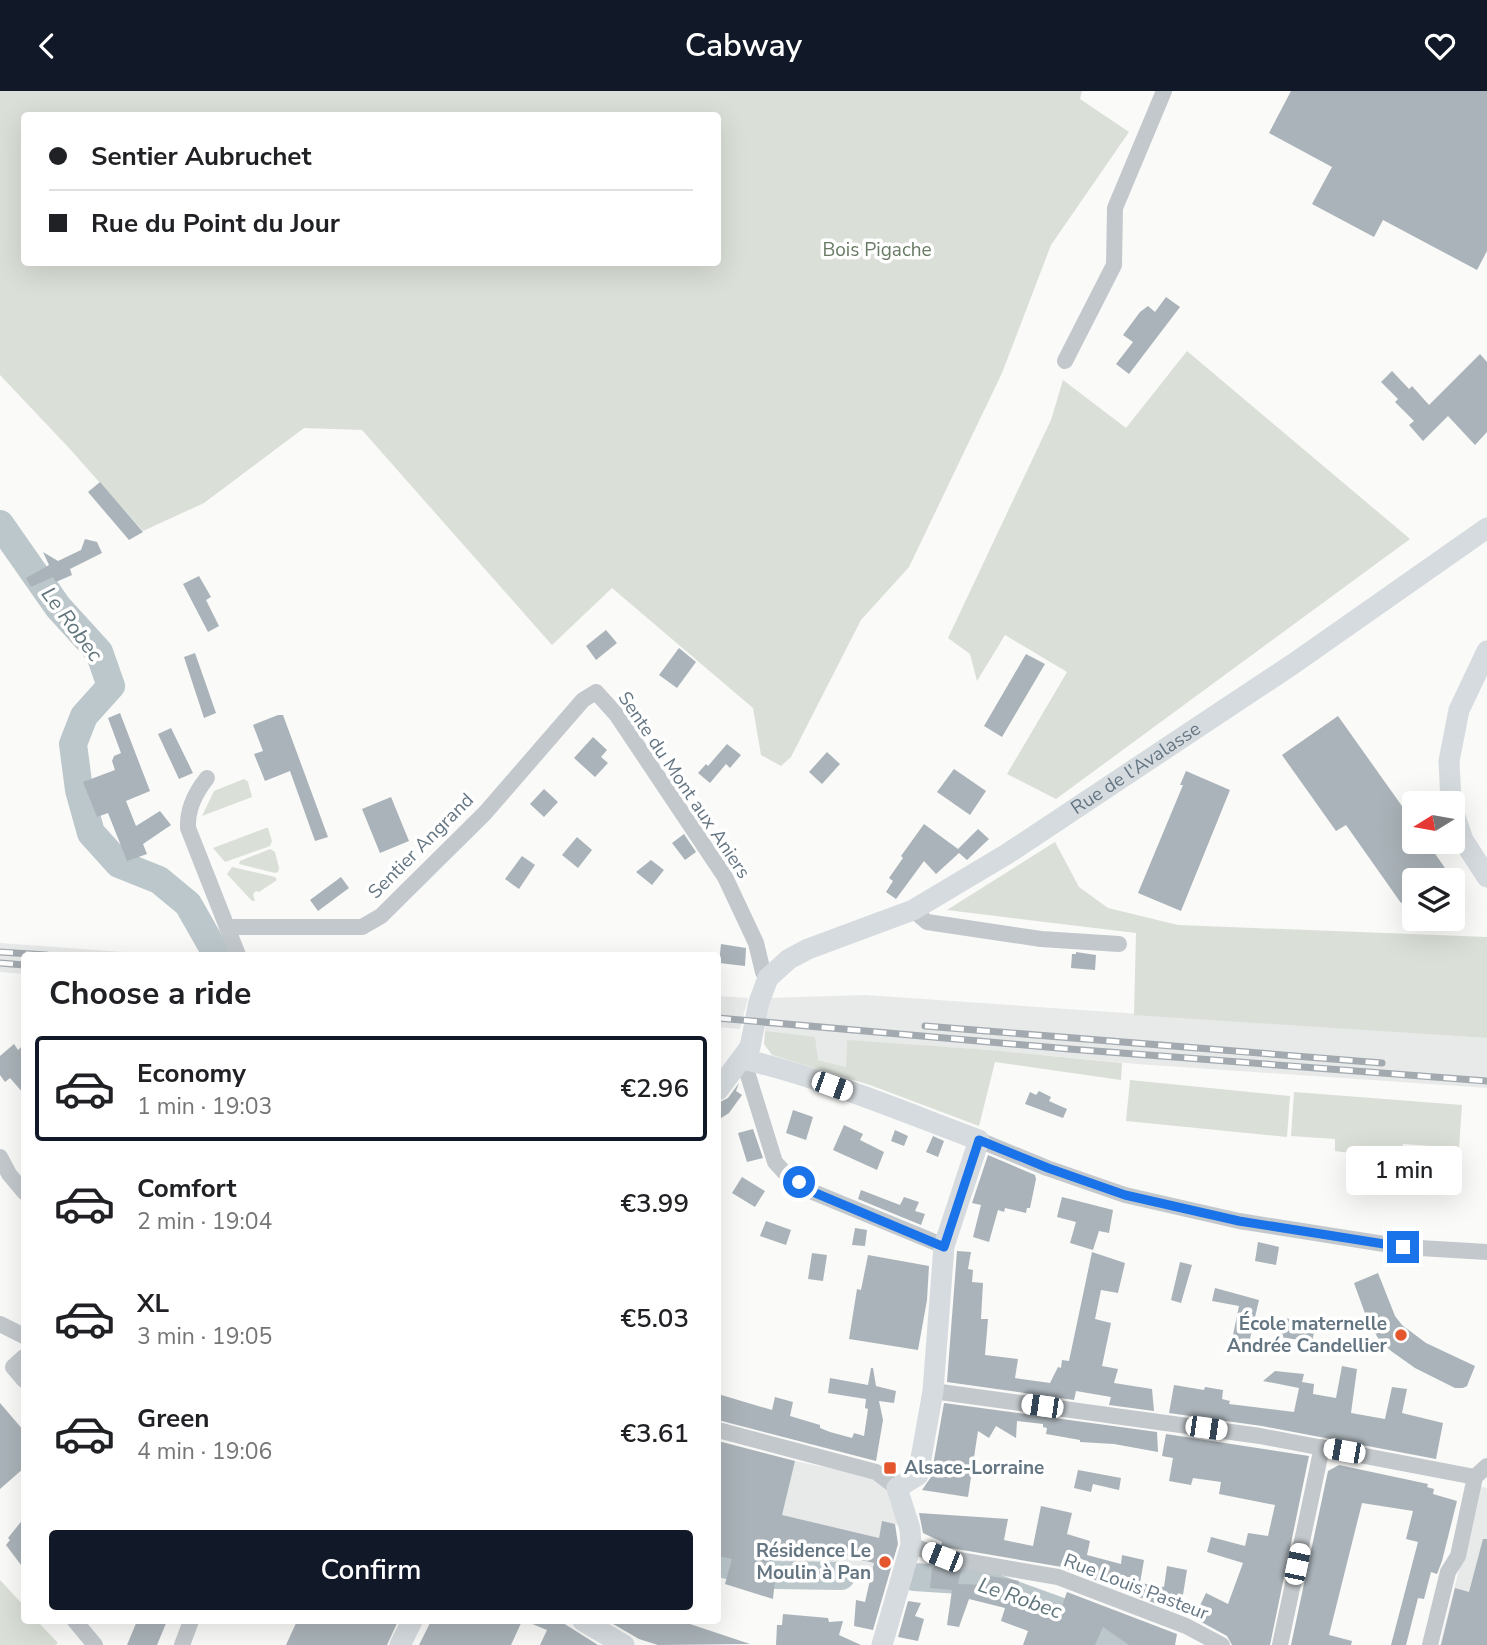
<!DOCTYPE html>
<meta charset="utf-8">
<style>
body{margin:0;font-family:"Nunito Sans",sans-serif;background:#f6f6f6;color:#202124;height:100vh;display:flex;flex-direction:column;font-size:26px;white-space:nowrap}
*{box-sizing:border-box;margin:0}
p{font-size:23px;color:#757577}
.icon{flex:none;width:38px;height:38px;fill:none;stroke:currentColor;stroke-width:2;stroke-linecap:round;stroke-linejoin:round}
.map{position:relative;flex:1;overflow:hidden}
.side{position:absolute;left:21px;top:861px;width:700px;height:672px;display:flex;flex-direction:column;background:#fff;border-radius:7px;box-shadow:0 7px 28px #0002}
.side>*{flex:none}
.banner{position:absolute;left:21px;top:21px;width:700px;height:154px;border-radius:7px;box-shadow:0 7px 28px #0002;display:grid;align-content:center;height:154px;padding:0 28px;background:#fff}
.needle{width:46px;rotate:259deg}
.controls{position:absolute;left:1402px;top:700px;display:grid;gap:14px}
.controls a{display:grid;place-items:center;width:63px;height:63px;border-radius:7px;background:#fff;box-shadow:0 7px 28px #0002;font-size:35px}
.end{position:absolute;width:32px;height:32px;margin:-16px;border:9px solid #1a73e8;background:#fff;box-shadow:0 0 0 4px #fff}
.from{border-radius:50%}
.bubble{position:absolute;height:49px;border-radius:7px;background:#fff;box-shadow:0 7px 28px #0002;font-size:23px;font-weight:600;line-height:49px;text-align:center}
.car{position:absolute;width:21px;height:42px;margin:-21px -10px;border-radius:9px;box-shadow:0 0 5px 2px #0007;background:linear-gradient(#fff 24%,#345 0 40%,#fff 0 76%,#345 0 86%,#fff 0)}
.banner b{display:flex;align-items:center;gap:24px;height:66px;font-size:26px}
.banner b+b{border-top:2px solid #e0e0e0}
.banner i{width:18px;height:18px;background:#202124}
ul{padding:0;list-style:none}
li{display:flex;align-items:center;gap:21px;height:105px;margin:0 14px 10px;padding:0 14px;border:4px solid transparent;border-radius:7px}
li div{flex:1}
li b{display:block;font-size:26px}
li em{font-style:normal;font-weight:600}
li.active{border-color:#111827}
li>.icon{width:63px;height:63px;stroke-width:1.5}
h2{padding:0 28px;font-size:32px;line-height:84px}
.action{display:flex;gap:14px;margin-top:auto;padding:14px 28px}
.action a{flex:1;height:80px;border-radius:7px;background:#111827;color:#fff;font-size:28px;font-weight:600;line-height:80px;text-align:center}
header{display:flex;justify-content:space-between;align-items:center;height:91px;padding:0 28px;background:#111827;color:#fff;font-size:32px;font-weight:600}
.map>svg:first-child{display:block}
.built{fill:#e8e9e9}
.green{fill:#dadfd7;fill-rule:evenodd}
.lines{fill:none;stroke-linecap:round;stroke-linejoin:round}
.river{stroke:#bbc7cb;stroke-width:28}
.building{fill:#aab3b9}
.minor{stroke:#c3c8cc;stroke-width:16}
.major{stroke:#d6dbdf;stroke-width:21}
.rail-casing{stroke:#a2aab0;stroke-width:7}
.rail{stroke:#fff;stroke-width:4.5;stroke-dasharray:13;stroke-linecap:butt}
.route{stroke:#1a73e8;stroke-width:9}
.poi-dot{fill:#e4572e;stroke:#fff;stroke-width:2.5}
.labels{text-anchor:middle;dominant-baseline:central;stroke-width:7;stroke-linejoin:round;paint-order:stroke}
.park-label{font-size:19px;fill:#687a64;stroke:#fff}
.street-label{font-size:19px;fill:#657683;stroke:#fff}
.poi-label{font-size:19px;font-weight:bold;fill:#657683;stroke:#fff;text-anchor:end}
.water-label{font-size:21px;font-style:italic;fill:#60757c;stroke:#fff}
</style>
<header><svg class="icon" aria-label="back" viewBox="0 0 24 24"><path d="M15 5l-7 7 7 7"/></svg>Cabway<svg class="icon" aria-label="heart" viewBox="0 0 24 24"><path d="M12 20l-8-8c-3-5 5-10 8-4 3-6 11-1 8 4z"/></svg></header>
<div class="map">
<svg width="1487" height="1554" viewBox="0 0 1487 1554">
<rect width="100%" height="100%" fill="#fafaf8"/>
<g class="built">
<polygon points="0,852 164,864 24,864 24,883 0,881"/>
<polygon points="865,904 1487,947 1487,997 1137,973 990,959 847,950 846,976 818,969 765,940 769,907"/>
<polygon points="718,905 748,907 740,938 718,936"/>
<polygon points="718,1350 795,1370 873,1386 881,1391 890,1403 901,1434 882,1431 873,1477 769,1477 718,1465"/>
<polygon points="1480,1395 1487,1397 1487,1554 1440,1554"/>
</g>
<g class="green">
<path d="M 0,0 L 1082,0 L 1080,8 L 1129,41 L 1051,154 L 1002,282 L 909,476 L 861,529 L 791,666 L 781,675 L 761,664 L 753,617 L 612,497 L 552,554 L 362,339 L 304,337 L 204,412 L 143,440 L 69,357 L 0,284 ZM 24,24 L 718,24 L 718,172 L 24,172 Z"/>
<polygon points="1187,260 1410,448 1056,708 1007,683 1067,581 1005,544 977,590 970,563 948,547 1051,329 1063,289 1126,337"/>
<polygon points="244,688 248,691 252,706 202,725 214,700"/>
<polygon points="266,737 268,737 272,750 270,755 225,771 213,757"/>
<polygon points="1055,751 1079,796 1108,817 1178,834 1487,846 1487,947 1134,924 1136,842 947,819"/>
<polygon points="270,758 275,761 279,777 278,781 275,782 239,773 240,770"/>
<polygon points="232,776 275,786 277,789 259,801 256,800 253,803 255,810 252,810 227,783"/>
<polygon points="765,940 815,946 818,969 846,976 847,949 990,959 1122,972 1121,989 995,971 979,1035 870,994 772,964 764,953"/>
<polygon points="1130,989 1290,1005 1287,1046 1126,1030"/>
<polygon points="1294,1001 1462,1014 1459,1057 1403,1053 1402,1063 1384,1059 1382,1066 1335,1060 1335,1048 1291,1045"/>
<polygon points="0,1489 24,1515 24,1530 37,1530 58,1552 55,1554 0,1554"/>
</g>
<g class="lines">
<g class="river">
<polyline points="0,433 58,516 99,561 111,595 84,625 73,653 79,699 91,742 119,773 159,789 188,813 217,864"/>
<polyline points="718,1472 776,1484 841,1485"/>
<polyline points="914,1486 976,1490 1081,1528 1116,1554"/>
</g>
</g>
<g class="building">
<polygon points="1291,0 1487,0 1487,160 1477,179 1383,129 1374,146 1312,113 1332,76 1269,42"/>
<polygon points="1166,206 1180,216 1129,283 1116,273 1133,251 1123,244 1140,221 1148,215 1155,221"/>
<polygon points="1480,263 1487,271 1487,341 1475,354 1448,325 1423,350 1409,334 1414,330 1395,311 1398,308 1381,291 1392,280 1409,298 1412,295 1429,314"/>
<polygon points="100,391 143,441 129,449 88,401"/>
<polygon points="85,448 97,451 102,462 70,478 72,484 56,491 53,486 31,496 26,487 49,474 43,461 58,470 81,459"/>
<polygon points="199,485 211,506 206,509 219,535 208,541 183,493"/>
<polygon points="606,539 617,552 596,569 586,555"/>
<polygon points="679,557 696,571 677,597 659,584"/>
<polygon points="195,562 216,622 204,627 184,566"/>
<polygon points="1026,563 1045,573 1002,646 984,635"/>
<polygon points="120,622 150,700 126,710 136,735 160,720 171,734 143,753 147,763 127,770 108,722 97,726 83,691 115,679 112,670 114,665 121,662 108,627"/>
<polygon points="278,624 283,624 328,746 315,750 290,680 265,690 254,663 263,660 253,634"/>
<polygon points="1338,625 1414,732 1414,751 1427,751 1447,780 1434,789 1414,789 1414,803 1401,812 1346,734 1336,740 1282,664"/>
<polygon points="171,637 193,682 179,688 158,643"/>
<polygon points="593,646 607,659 601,666 608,672 595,686 574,667"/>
<polygon points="727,653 741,664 730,677 726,673 710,692 698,682 706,673 708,675"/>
<polygon points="827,661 840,673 822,693 809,681"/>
<polygon points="954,678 986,700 970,724 937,701"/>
<polygon points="1186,680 1230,699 1181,820 1138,802 1183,694 1180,694"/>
<polygon points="544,698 558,711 544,726 530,713"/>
<polygon points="391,706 409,750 380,762 362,718"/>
<polygon points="924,733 958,758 978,738 989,748 967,769 959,762 936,783 924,770 896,808 886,801 893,790 889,787 903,767 901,765"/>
<polygon points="684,743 696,761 685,769 672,752"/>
<polygon points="577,746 592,759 578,777 562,764"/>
<polygon points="522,765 535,774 519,798 505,788"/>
<polygon points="651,769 664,779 652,794 636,781"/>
<polygon points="341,786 349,797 318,820 310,809"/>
<polygon points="721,853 746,857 745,875 719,872"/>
<polygon points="1076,861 1096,864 1095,879 1071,877 1072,863 1076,863"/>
<polygon points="14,953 18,959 24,953 24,1003 10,987 5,991 0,984 0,965"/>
<polygon points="739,992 736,1000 742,1004 729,1022 718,1029 718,1012 728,1007"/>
<polygon points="1039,1000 1051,1006 1049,1010 1067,1018 1063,1027 1025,1013 1030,1001 1036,1004"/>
<polygon points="793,1019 813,1026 806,1049 786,1042"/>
<polygon points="844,1034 863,1043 860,1049 884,1061 877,1079 833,1059"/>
<polygon points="753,1038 763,1067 747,1071 738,1042"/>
<polygon points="895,1039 908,1045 904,1055 891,1050"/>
<polygon points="933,1045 944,1050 938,1066 926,1061"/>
<polygon points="988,1064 1035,1084 1036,1088 1030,1117 1027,1117 1026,1122 1005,1117 1004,1121 998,1119 989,1151 973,1146 981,1114 972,1112"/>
<polygon points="742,1086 765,1100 755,1116 732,1102"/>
<polygon points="861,1099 900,1114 904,1106 919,1111 915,1120 925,1123 921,1134 858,1108"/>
<polygon points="1062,1106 1113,1119 1109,1142 1099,1140 1093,1159 1070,1152 1076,1131 1057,1126"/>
<polygon points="766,1130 791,1139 786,1154 760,1145"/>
<polygon points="855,1137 867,1139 865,1155 852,1154"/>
<polygon points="1258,1151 1279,1156 1276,1174 1255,1170"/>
<polygon points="957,1160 971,1161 968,1178 973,1179 972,1191 983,1192 981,1228 988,1228 985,1264 1018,1268 1015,1287 1050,1292 1058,1276 1061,1277 1062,1269 1069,1270 1092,1161 1125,1172 1118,1202 1101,1199 1095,1228 1111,1232 1102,1275 1118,1278 1114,1292 1152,1298 1154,1320 1109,1314 1111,1306 1076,1300 1074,1309 947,1291"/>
<polygon points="812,1162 827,1164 823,1190 808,1188"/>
<polygon points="868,1164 929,1175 927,1209 918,1259 849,1248 857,1198 861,1199"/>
<polygon points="1180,1171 1192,1174 1181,1212 1171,1209"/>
<polygon points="1378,1182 1395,1225 1402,1234 1426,1252 1475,1275 1467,1295 1463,1297 1455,1297 1415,1277 1391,1260 1378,1247 1367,1228 1354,1192"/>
<polygon points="1215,1197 1259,1209 1249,1252 1232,1249 1239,1215 1212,1210"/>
<polygon points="1284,1227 1303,1230 1302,1235 1315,1237 1312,1251 1280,1246"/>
<polygon points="1342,1275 1357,1278 1351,1322 1385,1328 1392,1296 1407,1298 1402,1322 1443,1332 1436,1368 1262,1335 1169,1322 1174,1294 1204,1299 1205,1296 1223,1299 1222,1308 1230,1310 1229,1313 1294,1321 1299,1297 1263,1290 1275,1280 1304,1283 1302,1291 1314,1293 1313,1303 1336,1307"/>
<polygon points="871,1277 873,1277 876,1295 896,1300 894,1312 879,1310 883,1329 876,1370 718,1329 718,1303 772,1319 775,1306 793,1311 790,1325 820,1334 820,1337 830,1341 852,1347 854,1342 864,1345 868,1318 865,1317 866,1308 828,1302 830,1287 868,1294"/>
<polygon points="0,1312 24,1340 24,1377 0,1398"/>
<polygon points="944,1312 1157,1341 1158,1361 1114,1353 1080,1351 1080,1349 1046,1343 1047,1337 1043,1336 1043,1333 1017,1330 1016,1347 996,1335 989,1347 978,1340 968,1406 922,1399 931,1386"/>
<polygon points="1166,1343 1309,1365 1270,1554 1232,1554 1227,1545 1194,1527 1206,1502 1228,1513 1243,1472 1207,1461 1211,1446 1245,1455 1248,1442 1268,1445 1275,1414 1219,1403 1221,1391 1193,1387 1191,1394 1169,1390 1173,1367 1162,1365"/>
<polygon points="718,1350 795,1370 782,1424 879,1447 882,1430 895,1433 898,1453 873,1539 854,1535 856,1509 865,1511 874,1472 835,1463 833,1470 805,1463 805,1466 774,1458 766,1488 775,1489 773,1508 725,1493 732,1468 718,1465"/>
<polygon points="1339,1374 1428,1393 1427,1396 1434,1398 1433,1403 1457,1410 1442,1470 1437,1483 1431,1481 1424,1508 1418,1507 1406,1554 1391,1554 1418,1451 1406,1448 1413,1420 1362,1412 1329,1544 1352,1550 1351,1554 1291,1554 1328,1380"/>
<polygon points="1078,1379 1121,1387 1119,1399 1093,1393 1091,1401 1074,1397"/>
<polygon points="1041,1415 1072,1422 1067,1443 1090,1450 1087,1464 1121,1473 1122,1464 1144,1469 1140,1492 1164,1496 1167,1475 1187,1479 1180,1522 1062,1476 945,1456 941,1455 942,1451 923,1442 919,1422 1008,1428 1004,1449 1033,1455"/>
<polygon points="24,1427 24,1478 6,1454 10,1449 8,1447"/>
<polygon points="1483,1448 1487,1448 1487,1554 1441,1554 1455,1497 1469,1501"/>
<polygon points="935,1475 961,1480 958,1493 986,1494 990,1485 1019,1490 1014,1508 1058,1526 1067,1501 1177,1543 1175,1554 1129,1554 1103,1536 1095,1554 1023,1554 1028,1540 1001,1530 1005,1517 969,1508 959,1536 947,1534 952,1499 930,1497 932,1478"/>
<polygon points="908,1510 921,1512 915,1525 924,1528 918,1550 898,1546"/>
<polygon points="783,1523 828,1527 829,1531 843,1530 839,1544 861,1554 776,1554 777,1534 782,1534"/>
<polygon points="137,1530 167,1530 157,1554 127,1554"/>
<polygon points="297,1530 398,1530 387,1554 286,1554"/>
<polygon points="431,1530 522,1530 511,1554 419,1554"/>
<polygon points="525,1530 560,1530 598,1554 540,1554 547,1539"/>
<polygon points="608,1530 681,1530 750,1553 658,1554 639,1548"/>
</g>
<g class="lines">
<g class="minor">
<polyline points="1065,270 1114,174 1115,117 1164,0"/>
<path d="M 207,687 C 195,702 187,718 188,737 L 238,864"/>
<polyline points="913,819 927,831 1041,848 1119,853"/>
<polyline points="227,836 362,836 381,825 485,722 583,609 596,601 616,623 725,786 756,852 763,881 768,887"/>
<polyline points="743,968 775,1071 784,1081 813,1101 944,1155"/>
<polyline points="979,1049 1047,1077 1125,1104 1239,1130 1403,1156 1487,1161"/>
<polyline points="0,1066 9,1083 24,1101"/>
<polyline points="0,1233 24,1245"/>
<polyline points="24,1266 13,1276 24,1289"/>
<polyline points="933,1300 1260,1345 1475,1386"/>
<polyline points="718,1339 876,1381 897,1397"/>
<polyline points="911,1454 942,1466 1058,1486 1186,1535 1222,1554"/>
<polyline points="75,1530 95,1554"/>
<polyline points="182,1554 191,1530"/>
<polyline points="1280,1554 1322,1356"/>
<polyline points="1430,1554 1448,1481 1458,1465 1475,1386 1487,1375"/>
</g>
<g class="major">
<polyline points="1451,712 1449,670 1459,619 1487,560"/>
<polyline points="1452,717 1463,749 1487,786"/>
<path d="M 743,968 C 824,987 901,1020 979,1049 L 944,1155 L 933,1300 L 918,1384 L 897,1397 L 910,1438 L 911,1454 L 882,1554"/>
<path id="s1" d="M 718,999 L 750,956 L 759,911 L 768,887 L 789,868 L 808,858 L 913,819 L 1007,763 L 1293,573 L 1487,437"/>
<polyline points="583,1530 624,1554"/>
<polyline points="400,1554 412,1530"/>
</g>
<defs>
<g id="rail">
<polyline points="0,861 46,864"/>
<polyline points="0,872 24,874"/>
<polyline points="718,927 1069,958 1487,990"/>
<polyline points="925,935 1382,972"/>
</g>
</defs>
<use href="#rail" class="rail-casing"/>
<use href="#rail" class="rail"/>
</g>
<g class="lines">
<polyline class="route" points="799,1091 813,1101 944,1156 979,1049 1048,1077 1125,1104 1239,1130 1403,1156"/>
</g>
<g class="poi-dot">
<circle cx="1401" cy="1244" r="7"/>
<rect x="883" y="1370" width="14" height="14" rx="3.5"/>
<circle cx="885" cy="1471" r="7"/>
</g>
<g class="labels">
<g class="park-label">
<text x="877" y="159">Bois Pigache</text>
</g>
<g class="street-label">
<text stroke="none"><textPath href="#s1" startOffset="551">Rue de l'Avalasse</textPath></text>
<text transform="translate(684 694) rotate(56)">Sente du Mont aux Aniers</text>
<text transform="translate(421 755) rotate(-45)">Sentier Angrand</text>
<text transform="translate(1136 1496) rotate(21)">Rue Louis Pasteur</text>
</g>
<g class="poi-label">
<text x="1387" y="1233">École maternelle<tspan x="1387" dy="22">Andrée Candellier</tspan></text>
<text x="904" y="1377" text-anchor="start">Alsace-Lorraine</text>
<text x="871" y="1460">Résidence Le<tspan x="871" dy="22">Moulin à Pan</tspan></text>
</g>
<g class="water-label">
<text transform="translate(72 533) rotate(53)">Le Robec</text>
<text transform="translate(1020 1507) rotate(19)">Le Robec</text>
</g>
</g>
</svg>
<div class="controls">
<a><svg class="needle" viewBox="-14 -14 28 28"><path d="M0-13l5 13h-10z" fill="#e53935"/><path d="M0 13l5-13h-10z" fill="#757577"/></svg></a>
<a><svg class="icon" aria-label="layers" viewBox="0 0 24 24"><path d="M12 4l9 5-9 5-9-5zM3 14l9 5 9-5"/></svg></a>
</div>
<i class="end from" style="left:799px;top:1091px"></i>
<i class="end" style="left:1403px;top:1156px"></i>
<div class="bubble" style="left:1346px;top:1055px;width:116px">1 min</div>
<i class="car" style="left:832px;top:995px;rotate:110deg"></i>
<i class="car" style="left:1042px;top:1315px;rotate:278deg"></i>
<i class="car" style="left:1206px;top:1337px;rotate:98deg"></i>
<i class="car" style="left:1344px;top:1360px;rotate:280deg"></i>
<i class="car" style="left:942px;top:1466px;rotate:292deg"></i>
<i class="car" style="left:1297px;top:1473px;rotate:12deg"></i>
<div class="banner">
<b><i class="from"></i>Sentier Aubruchet</b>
<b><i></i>Rue du Point du Jour</b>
</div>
<section class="side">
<h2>Choose a ride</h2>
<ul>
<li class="active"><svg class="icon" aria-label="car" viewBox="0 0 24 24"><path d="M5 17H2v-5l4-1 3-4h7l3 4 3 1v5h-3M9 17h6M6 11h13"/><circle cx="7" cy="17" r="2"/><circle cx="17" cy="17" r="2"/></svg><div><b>Economy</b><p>1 min · 19:03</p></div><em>€2.96</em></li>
<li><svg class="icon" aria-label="car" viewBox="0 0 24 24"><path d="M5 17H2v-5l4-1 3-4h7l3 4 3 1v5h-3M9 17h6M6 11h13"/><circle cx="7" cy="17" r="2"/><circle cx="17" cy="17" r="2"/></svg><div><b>Comfort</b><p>2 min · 19:04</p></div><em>€3.99</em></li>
<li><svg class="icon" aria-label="car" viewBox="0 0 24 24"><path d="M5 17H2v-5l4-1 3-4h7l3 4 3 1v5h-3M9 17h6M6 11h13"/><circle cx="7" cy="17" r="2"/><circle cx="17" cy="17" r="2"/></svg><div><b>XL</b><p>3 min · 19:05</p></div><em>€5.03</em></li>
<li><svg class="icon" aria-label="car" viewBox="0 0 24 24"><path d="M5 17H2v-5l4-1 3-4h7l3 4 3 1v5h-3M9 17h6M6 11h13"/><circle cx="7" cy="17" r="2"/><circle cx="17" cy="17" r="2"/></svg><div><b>Green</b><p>4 min · 19:06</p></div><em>€3.61</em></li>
</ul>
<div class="action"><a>Confirm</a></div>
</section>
</div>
